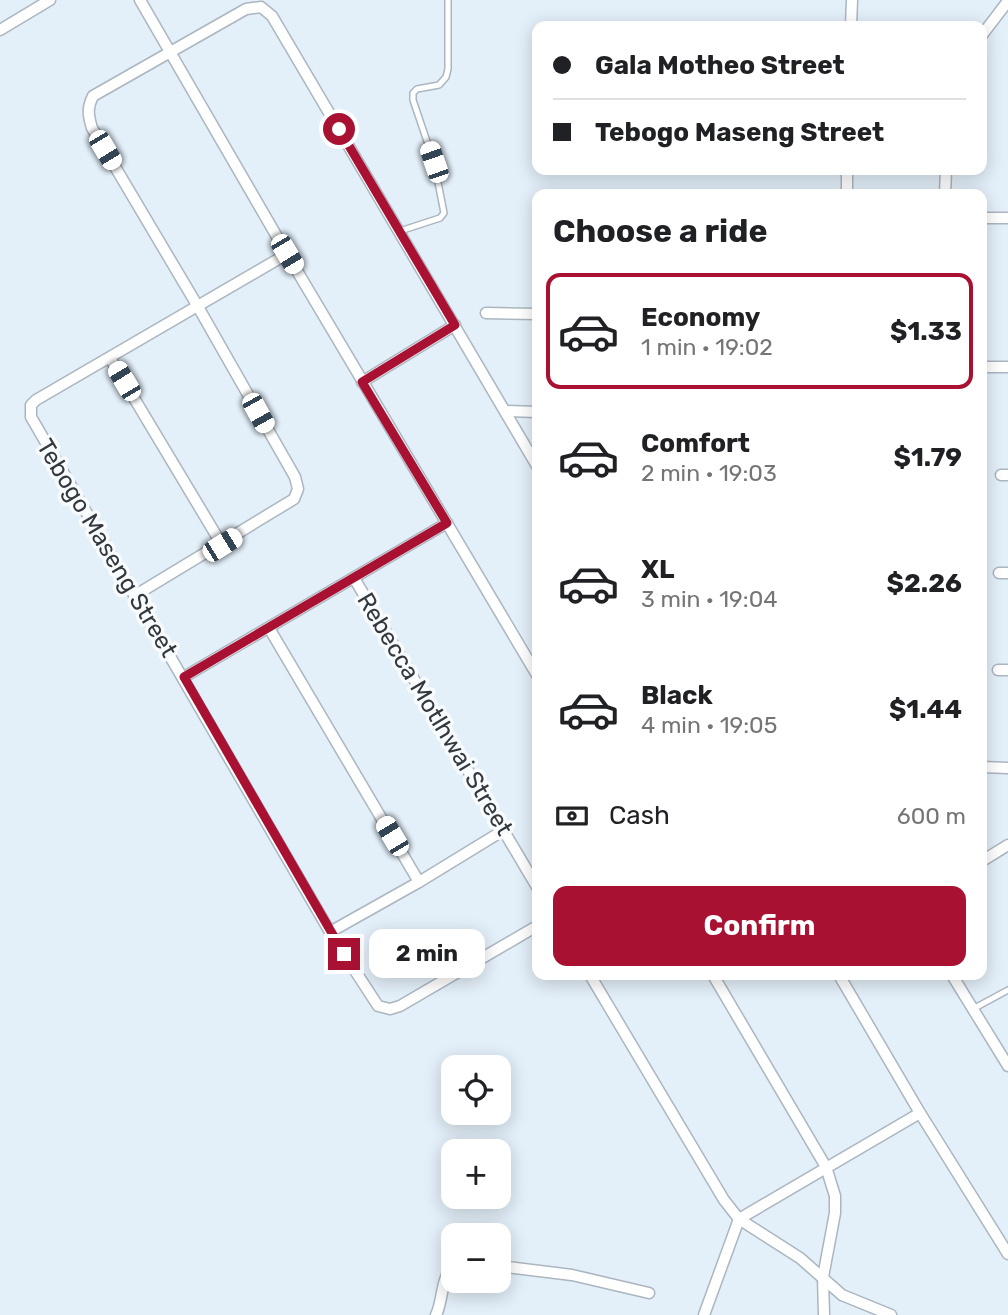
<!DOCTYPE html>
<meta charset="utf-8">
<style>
body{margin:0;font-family:Rubik,sans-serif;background:#f2f2f2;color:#202124;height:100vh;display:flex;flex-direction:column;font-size:26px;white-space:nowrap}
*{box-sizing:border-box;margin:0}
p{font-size:23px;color:#757577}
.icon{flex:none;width:38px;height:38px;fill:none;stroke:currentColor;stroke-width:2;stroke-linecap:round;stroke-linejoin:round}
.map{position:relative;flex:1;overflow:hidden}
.sheet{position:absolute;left:532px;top:189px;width:455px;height:791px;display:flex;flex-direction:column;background:#fff;border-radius:14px;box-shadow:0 4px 18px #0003}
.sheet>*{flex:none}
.guide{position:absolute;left:532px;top:21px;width:455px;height:154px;border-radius:14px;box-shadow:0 4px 18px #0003;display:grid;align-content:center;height:154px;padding:0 21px;background:#fff}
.buttons{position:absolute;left:441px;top:1055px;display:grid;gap:14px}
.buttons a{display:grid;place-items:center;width:70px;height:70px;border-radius:14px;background:#fff;box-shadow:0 4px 18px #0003;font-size:35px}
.end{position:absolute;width:32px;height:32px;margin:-16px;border:9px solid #a91133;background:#fff;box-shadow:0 0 0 4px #fff}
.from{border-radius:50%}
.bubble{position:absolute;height:49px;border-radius:14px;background:#fff;box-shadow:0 4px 18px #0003;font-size:23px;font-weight:700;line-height:49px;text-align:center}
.car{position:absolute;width:21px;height:42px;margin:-21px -10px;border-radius:9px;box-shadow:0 0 5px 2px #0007;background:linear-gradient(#fff 24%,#345 0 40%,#fff 0 76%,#345 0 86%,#fff 0)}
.guide b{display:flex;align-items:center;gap:24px;height:66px;font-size:26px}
.guide b+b{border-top:2px solid #e0e0e0}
.guide i{width:18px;height:18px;background:#202124}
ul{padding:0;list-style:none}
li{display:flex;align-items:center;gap:21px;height:116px;margin:0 14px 10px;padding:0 7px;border:4px solid transparent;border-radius:14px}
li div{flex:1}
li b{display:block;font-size:26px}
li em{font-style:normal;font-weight:700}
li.selected{border-color:#a91133}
li>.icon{width:63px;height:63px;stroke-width:1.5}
h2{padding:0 21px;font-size:32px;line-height:84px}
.pay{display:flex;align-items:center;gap:18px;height:77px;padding:0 21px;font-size:26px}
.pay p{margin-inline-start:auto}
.button{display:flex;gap:14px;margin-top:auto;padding:14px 21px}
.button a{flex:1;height:80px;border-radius:14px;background:#a91133;color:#fff;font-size:28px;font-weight:700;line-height:80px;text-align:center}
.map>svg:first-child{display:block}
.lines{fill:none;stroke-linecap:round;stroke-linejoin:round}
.service-casing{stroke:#abb6c0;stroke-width:8}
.minor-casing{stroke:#abb6c0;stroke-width:13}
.service{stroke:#fff;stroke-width:5}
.minor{stroke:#fff;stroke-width:10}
.route{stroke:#a91133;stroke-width:9}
.labels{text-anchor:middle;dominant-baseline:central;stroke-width:7;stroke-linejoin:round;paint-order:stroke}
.street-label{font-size:24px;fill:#34383c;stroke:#f8fbfd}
</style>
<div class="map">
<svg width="1008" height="1315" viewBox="0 0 1008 1315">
<rect width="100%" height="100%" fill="#e3eff9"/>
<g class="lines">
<defs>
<g id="service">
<polyline points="400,231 440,218 444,213 434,162 413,100 413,93 417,89 439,85 446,77 448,69 448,0"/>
<polyline points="973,1009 1008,990"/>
</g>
<g id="minor">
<polyline points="140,0 287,254 537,675"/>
<polyline points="851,26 852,0"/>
<polyline points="0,30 50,0"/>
<polyline points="982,35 1008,1"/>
<polyline points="847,194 847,170"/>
<polyline points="945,194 946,170"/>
<polyline points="982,218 1008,218"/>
<polyline points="287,254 36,400 31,405 31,417 330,932 378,1006 390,1009 400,1006 537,926"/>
<polyline points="486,313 537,314"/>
<polyline points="110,358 222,545"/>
<polyline points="982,367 1008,367"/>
<polyline points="362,382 455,325"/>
<polyline points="505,411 537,412"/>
<polyline points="1001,475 1008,475"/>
<polyline points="999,573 1008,573"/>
<polyline points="354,578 537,887"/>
<path d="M 134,596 L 294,499 L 298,489 L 295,477 L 197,305 L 92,128 C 88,115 87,108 93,96 L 246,9 L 261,7 L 272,16 L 537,466"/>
<polyline points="269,628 419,882"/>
<polyline points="998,670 1008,670"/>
<polyline points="184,677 447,523"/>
<polyline points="982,767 1008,768"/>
<polyline points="982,861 1008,845"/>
<polyline points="330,932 419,882 504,830"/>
<polyline points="590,975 724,1200 739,1219 800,1258 842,1295 891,1315"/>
<polyline points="713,975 826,1167 835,1196 835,1213 823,1277 824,1315"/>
<polyline points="839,975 920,1113 1008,1254"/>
<polyline points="952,975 1008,1066"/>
<polyline points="499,1266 572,1275 649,1293"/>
<path d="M 436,1315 C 443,1301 441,1277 453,1267"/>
<polyline points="704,1315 739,1219 920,1113"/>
</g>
</defs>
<use href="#service" class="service-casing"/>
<use href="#minor" class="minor-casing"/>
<use href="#service" class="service"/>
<use href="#minor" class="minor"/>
</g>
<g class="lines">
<polyline class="route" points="339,129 455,325 362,382 447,523 184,677 344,954"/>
</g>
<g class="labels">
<g class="street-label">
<text transform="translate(107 548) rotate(59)">Tebogo Maseng Street</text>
<text transform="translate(435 714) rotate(59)">Rebecca Motlhwai Street</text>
</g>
</g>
</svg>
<div class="buttons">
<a><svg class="icon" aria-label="locate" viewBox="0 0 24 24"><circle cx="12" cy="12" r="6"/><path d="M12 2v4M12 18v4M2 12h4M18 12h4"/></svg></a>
<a>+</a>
<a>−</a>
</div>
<i class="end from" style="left:339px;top:129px"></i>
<i class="end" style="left:344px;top:954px"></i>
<div class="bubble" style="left:369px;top:929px;width:116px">2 min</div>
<i class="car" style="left:105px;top:150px;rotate:149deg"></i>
<i class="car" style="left:434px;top:162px;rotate:341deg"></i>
<i class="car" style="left:287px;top:254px;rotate:149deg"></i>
<i class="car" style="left:124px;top:381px;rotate:329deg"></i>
<i class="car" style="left:258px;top:413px;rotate:151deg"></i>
<i class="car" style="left:222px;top:545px;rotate:58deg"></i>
<i class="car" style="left:392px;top:836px;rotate:329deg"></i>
<div class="guide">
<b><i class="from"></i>Gala Motheo Street</b>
<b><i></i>Tebogo Maseng Street</b>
</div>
<section class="sheet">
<h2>Choose a ride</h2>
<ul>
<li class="selected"><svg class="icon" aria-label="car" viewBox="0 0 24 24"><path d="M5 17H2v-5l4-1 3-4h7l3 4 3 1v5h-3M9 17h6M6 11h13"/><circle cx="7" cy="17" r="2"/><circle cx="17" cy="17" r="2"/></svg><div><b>Economy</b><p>1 min · 19:02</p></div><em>$1.33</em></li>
<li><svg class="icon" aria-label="car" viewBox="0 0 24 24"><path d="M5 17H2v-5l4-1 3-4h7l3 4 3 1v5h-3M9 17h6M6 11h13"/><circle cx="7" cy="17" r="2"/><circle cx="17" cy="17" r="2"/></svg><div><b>Comfort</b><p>2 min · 19:03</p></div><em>$1.79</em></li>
<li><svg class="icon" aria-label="car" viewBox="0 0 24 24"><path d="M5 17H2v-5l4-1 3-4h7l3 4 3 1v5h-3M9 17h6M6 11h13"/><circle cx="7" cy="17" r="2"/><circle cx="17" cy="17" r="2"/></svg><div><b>XL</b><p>3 min · 19:04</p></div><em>$2.26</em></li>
<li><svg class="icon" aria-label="car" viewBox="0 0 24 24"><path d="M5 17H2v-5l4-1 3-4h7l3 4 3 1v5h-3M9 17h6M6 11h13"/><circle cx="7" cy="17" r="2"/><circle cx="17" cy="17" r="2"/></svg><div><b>Black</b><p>4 min · 19:05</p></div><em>$1.44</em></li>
</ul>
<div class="pay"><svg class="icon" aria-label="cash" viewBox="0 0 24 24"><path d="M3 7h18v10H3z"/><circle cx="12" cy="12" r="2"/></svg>Cash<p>600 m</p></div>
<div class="button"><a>Confirm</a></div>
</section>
</div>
